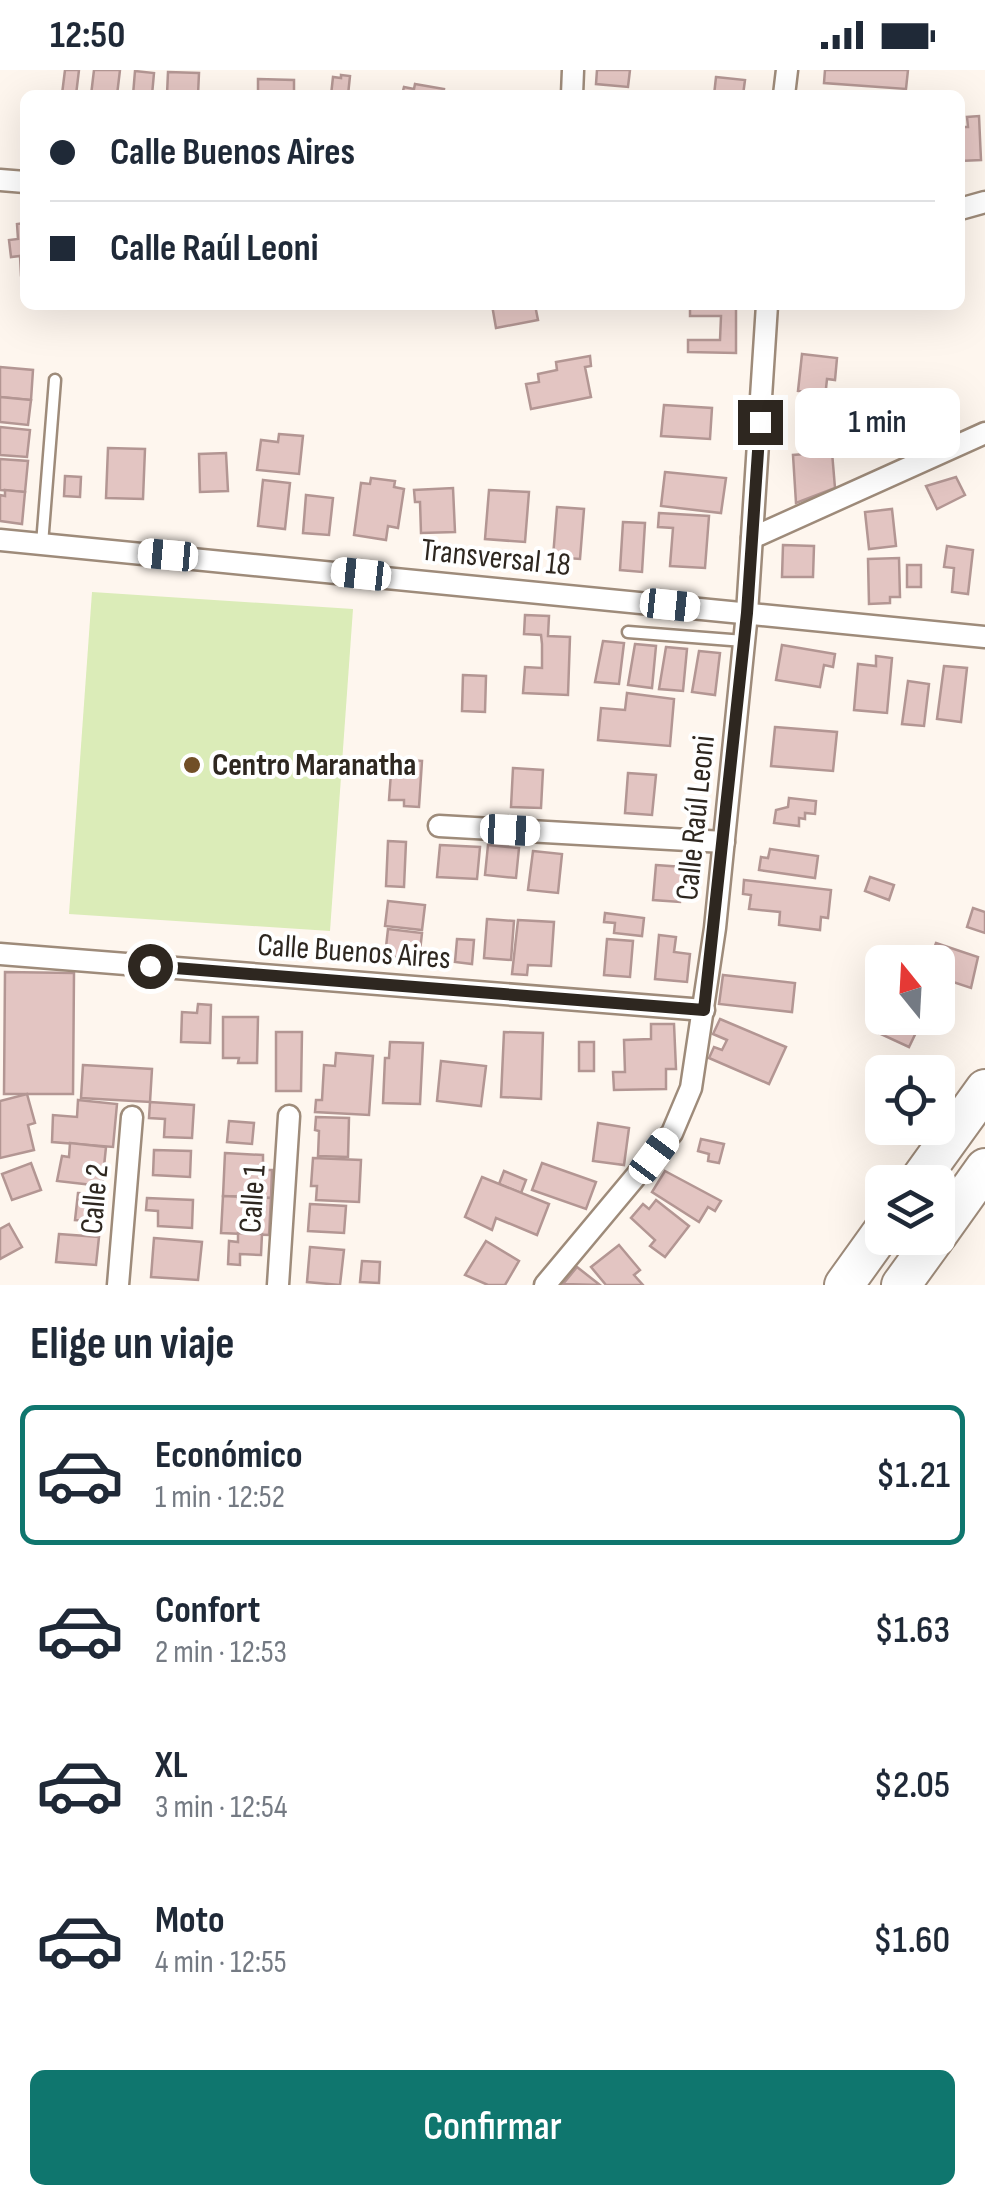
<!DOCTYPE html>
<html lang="es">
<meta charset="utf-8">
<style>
body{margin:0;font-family:"Sofia Sans Condensed",sans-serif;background:#f6f6f7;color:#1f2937;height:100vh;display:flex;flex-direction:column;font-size:38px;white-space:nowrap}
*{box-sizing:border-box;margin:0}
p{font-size:32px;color:#747a83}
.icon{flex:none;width:55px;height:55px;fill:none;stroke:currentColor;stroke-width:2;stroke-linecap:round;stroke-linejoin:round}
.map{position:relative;height:1215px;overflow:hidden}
.sheet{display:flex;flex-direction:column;background:#fff;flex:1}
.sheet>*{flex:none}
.guide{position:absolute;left:20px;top:20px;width:945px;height:220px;border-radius:15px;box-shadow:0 10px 40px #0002;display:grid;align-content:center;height:220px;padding:0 30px;background:#fff}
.needle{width:65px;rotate:342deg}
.controls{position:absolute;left:865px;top:875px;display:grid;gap:20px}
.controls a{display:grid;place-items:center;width:90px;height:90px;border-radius:15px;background:#fff;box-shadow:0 10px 40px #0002;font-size:50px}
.end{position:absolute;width:45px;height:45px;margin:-22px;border:12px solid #2e2720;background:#fff;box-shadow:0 0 0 5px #fff}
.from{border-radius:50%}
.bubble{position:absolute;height:70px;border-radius:15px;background:#fff;box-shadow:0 10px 40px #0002;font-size:32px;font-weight:600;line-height:70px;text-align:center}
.car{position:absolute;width:30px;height:60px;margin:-30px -15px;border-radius:12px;box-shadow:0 0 8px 2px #0007;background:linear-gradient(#fff 24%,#345 0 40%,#fff 0 76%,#345 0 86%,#fff 0)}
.guide b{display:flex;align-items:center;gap:35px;height:95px;font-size:38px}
.guide b+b{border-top:2px solid #e0e1e3}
.guide i{width:25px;height:25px;background:#1f2937}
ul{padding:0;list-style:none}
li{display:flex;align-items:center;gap:30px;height:140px;margin:0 20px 15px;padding:0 10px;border:5px solid transparent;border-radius:15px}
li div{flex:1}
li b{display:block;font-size:38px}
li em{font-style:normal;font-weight:600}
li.active{border-color:#0f766e}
li>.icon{width:90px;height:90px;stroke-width:1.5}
h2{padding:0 30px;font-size:45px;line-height:120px}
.cta{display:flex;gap:20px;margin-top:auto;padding:20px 30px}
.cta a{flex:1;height:115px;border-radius:15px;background:#0f766e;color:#fff;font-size:40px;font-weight:600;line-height:115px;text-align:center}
.status{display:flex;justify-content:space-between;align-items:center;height:70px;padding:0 50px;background:#fff;direction:ltr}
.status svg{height:28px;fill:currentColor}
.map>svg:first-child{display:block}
.green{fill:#dbecb8}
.building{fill:#e3c5c2;stroke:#b39693;stroke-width:2.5}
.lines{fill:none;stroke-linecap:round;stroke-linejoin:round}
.lane-casing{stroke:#9e8b7a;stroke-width:15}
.street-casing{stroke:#9e8b7a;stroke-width:25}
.highway-casing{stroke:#9e8b7a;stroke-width:42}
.lane{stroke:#fff;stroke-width:10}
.street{stroke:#fff;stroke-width:20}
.highway{stroke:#fff;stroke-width:38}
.route{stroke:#2e2720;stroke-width:12}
.poi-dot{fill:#714f27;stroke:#fff;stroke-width:4}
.labels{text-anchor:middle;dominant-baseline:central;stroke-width:8;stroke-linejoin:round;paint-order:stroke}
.street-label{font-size:32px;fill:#2e2720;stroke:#fff}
.poi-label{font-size:32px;font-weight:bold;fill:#2e2720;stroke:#fff;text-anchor:start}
</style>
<div class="status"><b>12:50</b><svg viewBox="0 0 49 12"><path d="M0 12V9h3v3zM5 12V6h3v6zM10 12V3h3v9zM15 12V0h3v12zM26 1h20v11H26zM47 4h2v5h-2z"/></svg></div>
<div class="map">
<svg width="985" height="1215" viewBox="0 0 985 1215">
<rect width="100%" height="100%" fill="#fef6ee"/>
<polygon class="green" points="92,522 353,539 330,861 69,844"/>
<g class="building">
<polygon points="65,0 79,0 76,25 62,24"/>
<polygon points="94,0 120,0 117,25 91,25"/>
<polygon points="597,0 630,0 628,17 596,14"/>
<polygon points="825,0 908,0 906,19 824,13"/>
<polygon points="135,1 154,3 152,25 133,25"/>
<polygon points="168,2 199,3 198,25 167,25"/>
<polygon points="341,5 350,6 348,25 331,25 333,7 341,8"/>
<polygon points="716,7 745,10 743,25 714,25"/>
<polygon points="258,9 294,10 294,25 258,25"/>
<polygon points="415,14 444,19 443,25 402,25 404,17 414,19"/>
<polygon points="979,46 981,90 960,91 960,57 968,57 967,47"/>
<polygon points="25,153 25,204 21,205 20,186 11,187 9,170 18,169 17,154"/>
<polygon points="492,235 535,235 538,250 496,258"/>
<polygon points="690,235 736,235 736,283 688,282 688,270 720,270 721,246 690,246"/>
<polygon points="802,284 837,288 835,310 827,309 825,328 807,326 808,322 798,321"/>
<polygon points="590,286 591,296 585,297 591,327 531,339 526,314 539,312 538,304 557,300 556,292"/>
<polygon points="0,297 33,300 31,330 0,327"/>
<polygon points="0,327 31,330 28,355 0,352"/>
<polygon points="664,335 712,338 710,369 661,366"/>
<polygon points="870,345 872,374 803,379 801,349"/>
<polygon points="919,346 935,375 904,391 889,361"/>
<polygon points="0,357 30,360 27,387 0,385"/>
<polygon points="279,364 303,366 299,404 257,400 261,370 278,372"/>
<polygon points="108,378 145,379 143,429 106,428"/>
<polygon points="832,382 835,418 796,433 793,385"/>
<polygon points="226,383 228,421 200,422 199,384"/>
<polygon points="0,389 28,391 25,422 0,420"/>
<polygon points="665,402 726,408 721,443 661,436"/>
<polygon points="65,406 81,407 80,427 64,426"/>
<polygon points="956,407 965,425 937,439 926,416"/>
<polygon points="371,408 395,411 394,417 404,419 398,458 388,456 386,470 354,465 361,413 370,414"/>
<polygon points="263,410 290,413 285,459 258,456"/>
<polygon points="453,418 455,462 421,463 420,432 415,432 414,420"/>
<polygon points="5,420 25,422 22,454 0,451 0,425 5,426"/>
<polygon points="489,420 529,422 525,472 485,469"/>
<polygon points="306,425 333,428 329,465 303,463"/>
<polygon points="557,437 584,439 580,489 553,487"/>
<polygon points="892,439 896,476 869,479 865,442"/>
<polygon points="659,443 709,446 705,498 670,496 673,458 658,457"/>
<polygon points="623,452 645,453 642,502 620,500"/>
<polygon points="783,475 814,476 813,507 782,507"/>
<polygon points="947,476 973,480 968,524 952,522 954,498 944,497"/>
<polygon points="899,488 900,527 890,527 890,533 869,534 868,489"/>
<rect x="907" y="495" width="14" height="22"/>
<polygon points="525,545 549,546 548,566 570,567 568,625 523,623 525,597 542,598 542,574 541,565 524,564"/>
<polygon points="603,571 624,573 619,614 595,612"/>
<polygon points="635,574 656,576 652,618 628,615"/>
<polygon points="782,575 835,584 833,597 824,595 820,617 776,610"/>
<polygon points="666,577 687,579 683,621 659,619"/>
<polygon points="699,581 720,583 715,625 692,622"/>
<polygon points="876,586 892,588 887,643 854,640 858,594 876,596"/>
<polygon points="944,596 967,598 961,652 937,649"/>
<polygon points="463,605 486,606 485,642 462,641"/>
<polygon points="908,611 929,614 924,656 902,654"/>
<polygon points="627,623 674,629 670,676 598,670 601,638 625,640"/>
<polygon points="775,657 837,662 833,701 771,696"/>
<polygon points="392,689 422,691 419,737 404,736 404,730 389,730"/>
<polygon points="513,698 543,700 541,738 511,737"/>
<polygon points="628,703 656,705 652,745 625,743"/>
<polygon points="789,728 816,731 815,744 805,743 805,749 799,748 799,756 774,753 776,740 788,737"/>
<polygon points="388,771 406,772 404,817 386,816"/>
<polygon points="440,775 480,777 477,809 437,807"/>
<polygon points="488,775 519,778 516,808 485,805"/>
<polygon points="770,779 818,786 815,808 759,800 761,787 768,788"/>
<polygon points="533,781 562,784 558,823 528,820"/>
<polygon points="656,795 683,797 680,832 653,830"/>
<polygon points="870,807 894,815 889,830 865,821"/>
<polygon points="744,810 831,820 828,848 821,847 820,860 779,855 780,842 749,839 751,825 743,824"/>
<polygon points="388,831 425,835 422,860 385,856"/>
<polygon points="973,838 985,842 985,863 967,857"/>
<polygon points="605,843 644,848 642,866 614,863 615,853 604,852"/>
<polygon points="487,849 514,851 511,890 484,888"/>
<polygon points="518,850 554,852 551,896 528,895 527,905 512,904"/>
<polygon points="388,859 422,863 419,890 385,886"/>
<polygon points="659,865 676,867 674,882 690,884 687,912 655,909"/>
<polygon points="457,869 474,870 472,894 455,892"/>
<polygon points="607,869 633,871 630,907 604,905"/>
<polygon points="936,873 978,887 971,918 938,907 938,892 929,892"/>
<polygon points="5,902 74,903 73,1024 4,1024"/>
<polygon points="723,905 795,913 792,942 719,934"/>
<polygon points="198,934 211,935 210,973 181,972 182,942 197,943"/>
<polygon points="882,944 882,948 923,948 909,977 874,961"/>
<polygon points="223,947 258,947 257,993 238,993 239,988 223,988"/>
<polygon points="720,949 786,977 769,1014 709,988 714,977 722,980 727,970 713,964"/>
<polygon points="651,954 674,954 676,999 666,999 666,1019 614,1020 613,1002 625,1002 624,970 651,969"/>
<polygon points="276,962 302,962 301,1021 276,1021"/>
<polygon points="504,962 543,963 541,1029 501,1027"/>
<polygon points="390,972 423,973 420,1034 383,1033 385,988 389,988"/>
<rect x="579" y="972" width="15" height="29"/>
<polygon points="336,983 373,986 369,1045 315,1042 316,1030 322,1030 324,995 335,996"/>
<polygon points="441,991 486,996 481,1036 437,1031"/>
<polygon points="83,995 152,999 150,1032 81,1028"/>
<polygon points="27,1024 35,1053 28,1055 34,1080 0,1088 0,1031"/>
<polygon points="78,1030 117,1034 113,1077 52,1072 53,1045 77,1047"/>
<polygon points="150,1032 194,1035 192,1068 164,1067 165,1049 149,1048"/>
<polygon points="316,1047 349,1048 348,1087 318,1086 319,1061 315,1060"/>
<polygon points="229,1051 254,1053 252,1074 227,1072"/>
<polygon points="598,1053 629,1058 624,1095 593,1091"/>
<polygon points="701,1069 724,1074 719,1093 708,1091 709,1084 698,1081"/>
<polygon points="70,1073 106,1077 102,1116 57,1111 62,1086 69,1087"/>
<polygon points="154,1080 191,1081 190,1107 153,1105"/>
<polygon points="225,1083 263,1085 263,1100 272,1100 271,1128 223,1126"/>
<polygon points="313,1088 361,1090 359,1132 316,1130 317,1116 311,1116"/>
<polygon points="31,1093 41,1120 12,1130 2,1104"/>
<polygon points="542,1093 596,1112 586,1139 532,1120"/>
<polygon points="504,1101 526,1110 521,1123 499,1114"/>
<polygon points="665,1101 721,1131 715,1141 708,1137 699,1152 652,1122"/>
<polygon points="482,1107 549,1134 537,1165 496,1148 492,1160 465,1147"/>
<polygon points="78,1123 104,1125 102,1152 75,1150"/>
<polygon points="223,1126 271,1128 269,1165 221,1163"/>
<polygon points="147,1128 193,1130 192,1158 158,1156 158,1141 146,1140"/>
<polygon points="656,1130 689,1156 665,1187 650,1176 655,1170 631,1148 643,1134 649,1139"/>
<polygon points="310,1134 346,1136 344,1163 308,1161"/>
<polygon points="9,1154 22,1177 0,1189 0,1159"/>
<polygon points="238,1163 262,1164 261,1185 240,1184 240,1195 228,1194 229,1171 238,1172"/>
<polygon points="59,1164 99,1167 96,1195 56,1192"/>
<polygon points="154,1168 202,1172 198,1210 151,1207"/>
<polygon points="486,1171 519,1191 505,1215 488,1215 465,1205"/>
<polygon points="619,1175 640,1200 634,1205 643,1215 606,1215 591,1197"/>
<polygon points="310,1177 344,1180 340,1215 307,1212"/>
<polygon points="362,1191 380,1192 379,1213 360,1212"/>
<polygon points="577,1197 600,1215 563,1214"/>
</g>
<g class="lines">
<defs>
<g id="lane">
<polyline points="42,474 55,310"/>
<polyline points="628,562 744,571"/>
</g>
<g id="street">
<polyline points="572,25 573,0"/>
<polyline points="784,25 787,0"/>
<polyline points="0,110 25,112"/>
<polyline points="960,139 985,132"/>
<polyline points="752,468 985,363"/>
<polyline points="0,470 985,567"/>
<polyline points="439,756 724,772"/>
<polyline points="0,884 704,940"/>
<polyline points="118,1215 132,1047"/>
<polyline points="278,1215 289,1046"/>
<polyline points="545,1215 672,1063 691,1018 715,858 747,543 767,235"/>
</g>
<g id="highway">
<polyline points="918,1112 985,1019"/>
<polyline points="938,1164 985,1098"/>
<polyline points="844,1215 882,1162"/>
<polyline points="901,1215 935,1168"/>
</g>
</defs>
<use href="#lane" class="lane-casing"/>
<use href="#street" class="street-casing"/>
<use href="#highway" class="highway-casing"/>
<use href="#lane" class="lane"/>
<use href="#street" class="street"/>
<use href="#highway" class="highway"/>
</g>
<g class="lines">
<polyline class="route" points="150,896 704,940 747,543 760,352"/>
</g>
<circle class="poi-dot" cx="192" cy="695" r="10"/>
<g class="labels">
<g class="street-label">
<text transform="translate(496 488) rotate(6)">Transversal 18</text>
<text transform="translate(696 748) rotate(-84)">Calle Raúl Leoni</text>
<text transform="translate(354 882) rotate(4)">Calle Buenos Aires</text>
<text transform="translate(95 1129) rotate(-85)">Calle 2</text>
<text transform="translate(253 1129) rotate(-86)">Calle 1</text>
</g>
<g class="poi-label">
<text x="212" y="695">Centro Maranatha</text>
</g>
</g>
</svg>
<div class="controls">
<a><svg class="needle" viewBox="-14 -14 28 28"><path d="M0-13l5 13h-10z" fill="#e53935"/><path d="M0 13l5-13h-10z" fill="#747a83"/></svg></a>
<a><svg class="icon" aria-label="locate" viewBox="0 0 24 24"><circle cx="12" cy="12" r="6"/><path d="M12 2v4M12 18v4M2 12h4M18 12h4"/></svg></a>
<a><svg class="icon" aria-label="layers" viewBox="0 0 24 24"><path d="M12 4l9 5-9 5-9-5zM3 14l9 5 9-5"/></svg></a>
</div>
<i class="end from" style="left:150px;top:896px"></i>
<i class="end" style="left:760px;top:352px"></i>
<div class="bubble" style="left:795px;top:318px;width:165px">1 min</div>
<i class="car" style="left:168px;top:485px;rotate:275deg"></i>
<i class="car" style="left:361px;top:504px;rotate:276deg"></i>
<i class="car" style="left:670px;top:535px;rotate:96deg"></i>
<i class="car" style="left:510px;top:760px;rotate:93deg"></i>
<i class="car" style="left:654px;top:1086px;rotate:37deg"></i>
<div class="guide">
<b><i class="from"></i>Calle Buenos Aires</b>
<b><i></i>Calle Raúl Leoni</b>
</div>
</div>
<section class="sheet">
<h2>Elige un viaje</h2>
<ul>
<li class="active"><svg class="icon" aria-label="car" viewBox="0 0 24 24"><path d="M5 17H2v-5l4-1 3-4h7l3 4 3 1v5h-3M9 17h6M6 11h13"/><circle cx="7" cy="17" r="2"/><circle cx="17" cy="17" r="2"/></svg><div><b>Económico</b><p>1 min · 12:52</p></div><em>$1.21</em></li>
<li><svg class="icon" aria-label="car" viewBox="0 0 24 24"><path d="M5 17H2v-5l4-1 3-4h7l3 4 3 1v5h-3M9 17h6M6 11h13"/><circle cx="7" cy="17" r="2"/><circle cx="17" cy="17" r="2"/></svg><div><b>Confort</b><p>2 min · 12:53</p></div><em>$1.63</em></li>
<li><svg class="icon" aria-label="car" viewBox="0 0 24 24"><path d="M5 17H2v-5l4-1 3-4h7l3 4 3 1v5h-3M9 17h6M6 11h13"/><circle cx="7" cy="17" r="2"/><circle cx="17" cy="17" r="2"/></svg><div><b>XL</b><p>3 min · 12:54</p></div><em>$2.05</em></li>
<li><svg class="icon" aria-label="car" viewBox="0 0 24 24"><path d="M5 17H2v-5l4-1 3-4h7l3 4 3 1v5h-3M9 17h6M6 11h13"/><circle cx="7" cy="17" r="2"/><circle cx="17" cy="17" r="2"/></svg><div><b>Moto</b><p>4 min · 12:55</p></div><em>$1.60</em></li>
</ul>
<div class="cta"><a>Confirmar</a></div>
</section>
